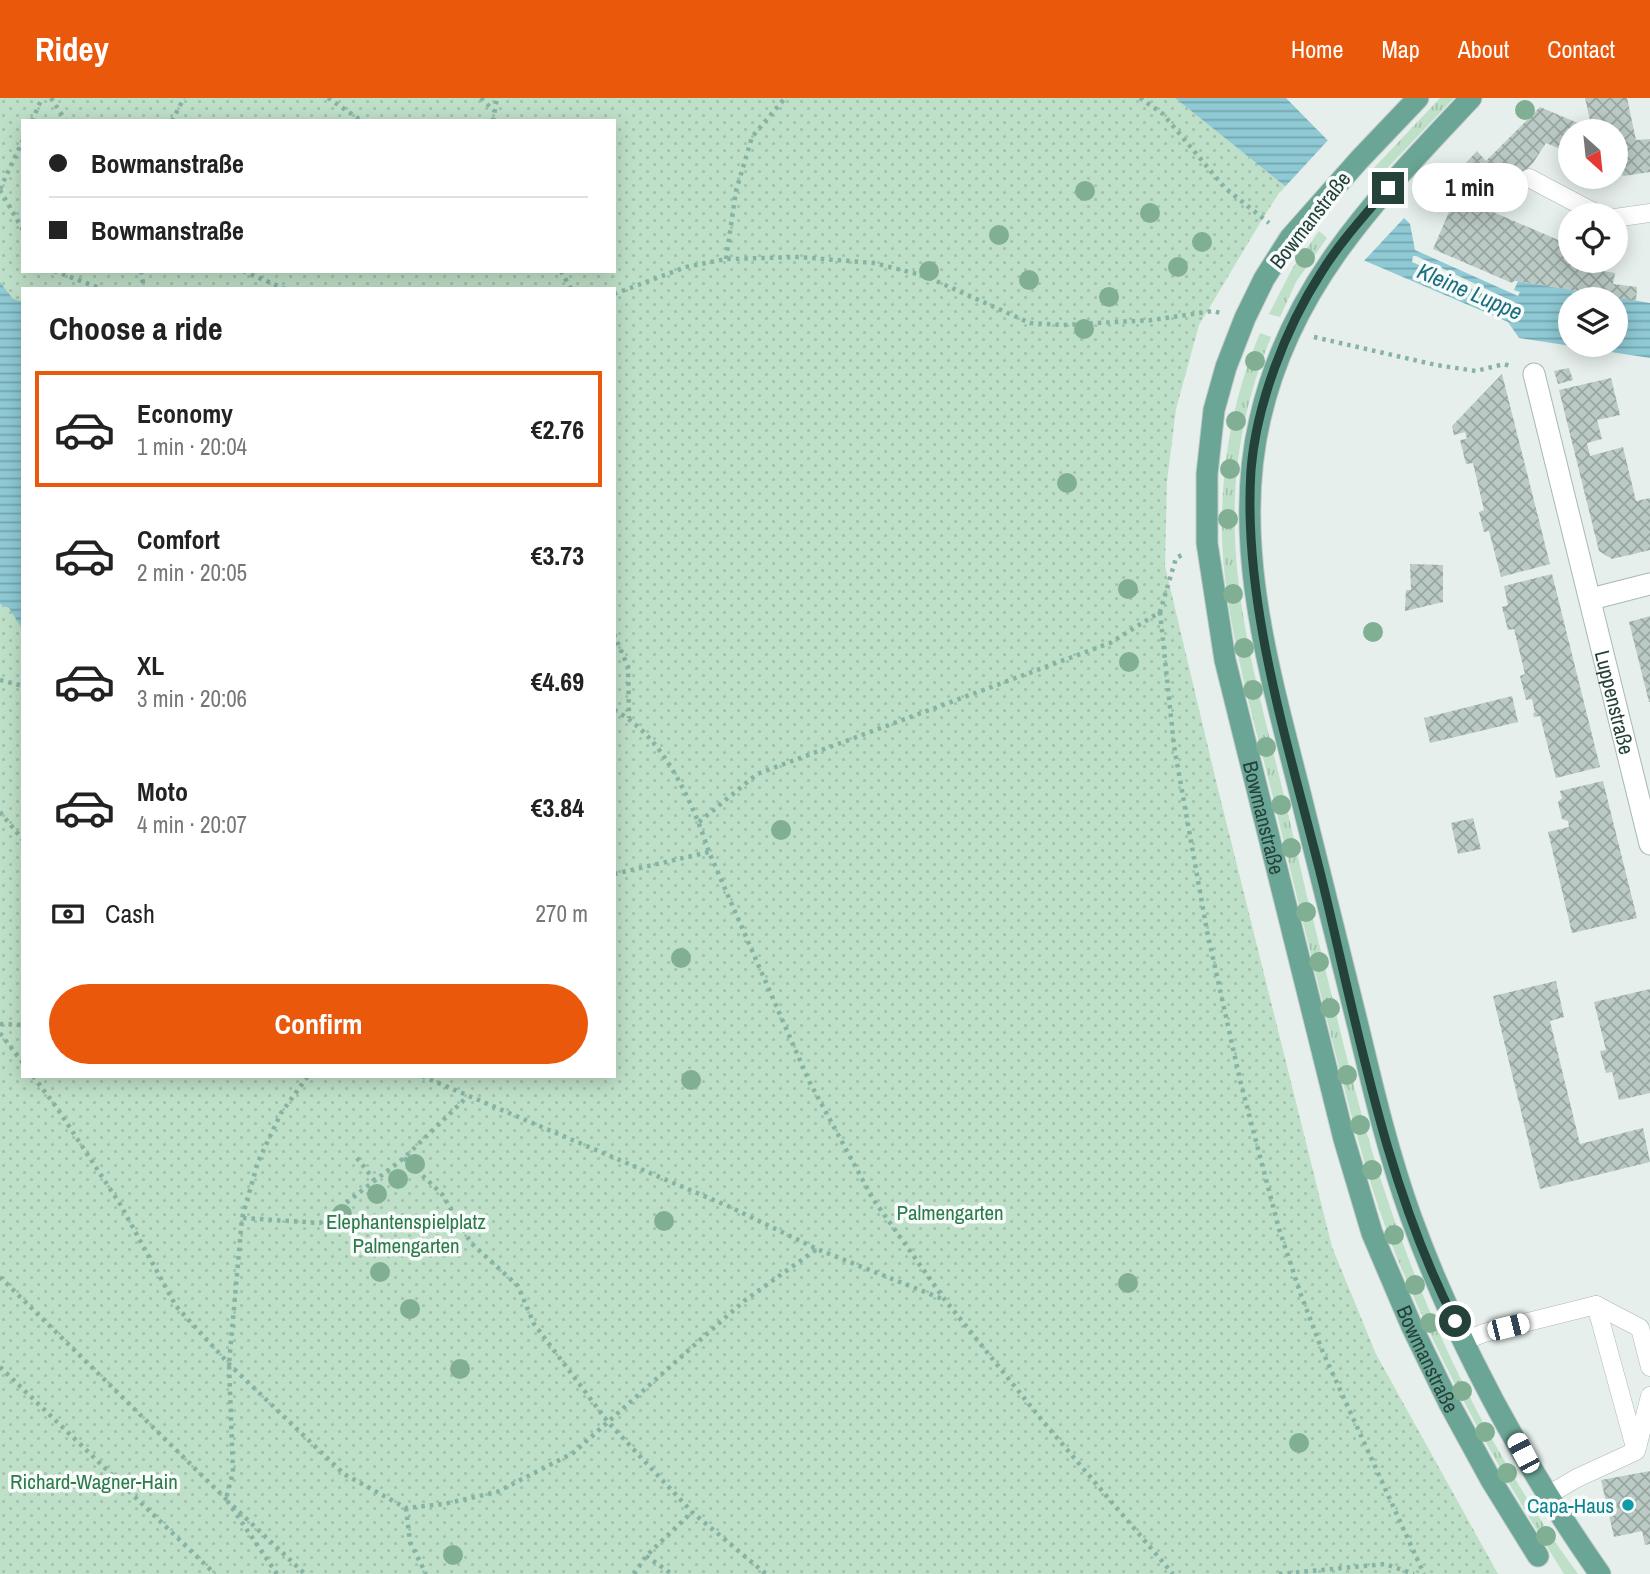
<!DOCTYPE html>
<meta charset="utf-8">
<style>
body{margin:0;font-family:"Archivo Narrow",sans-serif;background:#f6f6f6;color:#222;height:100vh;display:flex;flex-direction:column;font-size:26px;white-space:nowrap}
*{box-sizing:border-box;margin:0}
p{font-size:23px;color:#767676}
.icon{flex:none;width:38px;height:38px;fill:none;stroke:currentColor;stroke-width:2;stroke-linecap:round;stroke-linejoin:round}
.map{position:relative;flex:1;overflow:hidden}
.panel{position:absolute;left:21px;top:189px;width:595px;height:791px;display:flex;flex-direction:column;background:#fff;border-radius:0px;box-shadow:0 4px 18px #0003}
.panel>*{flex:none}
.top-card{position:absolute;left:21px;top:21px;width:595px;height:154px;border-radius:0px;box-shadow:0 4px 18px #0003;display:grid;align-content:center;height:154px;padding:0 28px;background:#fff}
.needle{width:46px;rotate:153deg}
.controls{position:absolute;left:1558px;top:21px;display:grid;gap:14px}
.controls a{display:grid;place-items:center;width:70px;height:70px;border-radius:50%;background:#fff;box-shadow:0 4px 18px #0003;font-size:35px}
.end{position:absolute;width:32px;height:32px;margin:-16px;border:9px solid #24423a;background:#fff;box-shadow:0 0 0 4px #fff}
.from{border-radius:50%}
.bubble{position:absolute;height:49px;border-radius:24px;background:#fff;box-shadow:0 4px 18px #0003;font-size:23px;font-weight:700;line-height:49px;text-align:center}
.car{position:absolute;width:21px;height:42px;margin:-21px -10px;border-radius:9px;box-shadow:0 0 5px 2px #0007;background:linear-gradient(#fff 24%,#345 0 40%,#fff 0 76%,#345 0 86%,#fff 0)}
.top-card b{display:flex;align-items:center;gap:24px;height:66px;font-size:26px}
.top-card b+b{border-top:2px solid #e0e0e0}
.top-card i{width:18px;height:18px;background:#222}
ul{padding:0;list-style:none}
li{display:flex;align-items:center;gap:21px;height:116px;margin:0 14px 10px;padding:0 14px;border:4px solid transparent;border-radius:0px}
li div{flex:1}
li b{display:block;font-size:26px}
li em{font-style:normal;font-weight:700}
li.on{border-color:#ea580c}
li>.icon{width:63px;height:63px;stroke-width:1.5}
h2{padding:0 28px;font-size:32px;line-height:84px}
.pay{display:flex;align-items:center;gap:18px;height:77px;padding:0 28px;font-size:26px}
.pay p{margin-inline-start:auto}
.button{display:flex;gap:14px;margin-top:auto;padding:14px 28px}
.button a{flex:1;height:80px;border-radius:42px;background:#ea580c;color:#fff;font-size:28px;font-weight:700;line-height:80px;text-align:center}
header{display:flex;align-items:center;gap:42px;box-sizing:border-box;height:98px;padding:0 35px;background:#ea580c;color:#fff}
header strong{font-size:33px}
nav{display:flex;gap:38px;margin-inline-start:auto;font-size:24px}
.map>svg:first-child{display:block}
.grass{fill:url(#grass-tufts)}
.park{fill:url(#park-dots);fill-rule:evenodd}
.water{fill:url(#water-rules);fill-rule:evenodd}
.pier{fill:#e6efeb}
.building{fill:url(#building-cross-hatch)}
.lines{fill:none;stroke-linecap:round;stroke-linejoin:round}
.service-casing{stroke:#a8b8b2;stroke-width:19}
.minor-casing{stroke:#a8b8b2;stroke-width:23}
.primary-casing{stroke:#c2cac8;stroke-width:23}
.path{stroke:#86b3a5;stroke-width:4.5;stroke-dasharray:3.5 5;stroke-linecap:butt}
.service{stroke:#fff;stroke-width:18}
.minor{stroke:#fff;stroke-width:21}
.primary{stroke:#6aa596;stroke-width:21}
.tree{fill:#80af93}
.route{stroke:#24423a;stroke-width:9}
.culture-dot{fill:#0f9aa8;stroke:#f7fbf9;stroke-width:2.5}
.labels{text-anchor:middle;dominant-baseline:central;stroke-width:7;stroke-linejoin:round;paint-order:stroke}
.street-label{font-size:21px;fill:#24423a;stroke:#f7fbf9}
.park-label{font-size:21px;fill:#2d7a4b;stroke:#f7fbf9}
.culture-label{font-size:21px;fill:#0d838f;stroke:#f7fbf9;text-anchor:end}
.water-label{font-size:23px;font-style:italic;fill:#1c6f80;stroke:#f7fbf9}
</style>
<header>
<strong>Ridey</strong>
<nav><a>Home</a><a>Map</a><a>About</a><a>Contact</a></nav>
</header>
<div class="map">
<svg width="1650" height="1476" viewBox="0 0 1650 1476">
<defs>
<pattern id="grass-tufts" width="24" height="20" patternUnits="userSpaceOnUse" patternTransform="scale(1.75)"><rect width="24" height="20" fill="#bfe0c8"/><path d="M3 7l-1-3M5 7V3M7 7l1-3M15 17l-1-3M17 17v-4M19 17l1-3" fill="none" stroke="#a4c1ad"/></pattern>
<pattern id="park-dots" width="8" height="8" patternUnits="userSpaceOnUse" patternTransform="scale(1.75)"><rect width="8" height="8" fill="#bfe0c8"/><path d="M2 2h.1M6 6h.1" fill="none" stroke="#a4c1ad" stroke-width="1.8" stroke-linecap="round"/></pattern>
<pattern id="water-rules" width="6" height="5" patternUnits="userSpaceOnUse" patternTransform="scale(1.75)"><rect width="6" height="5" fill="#8ec9d4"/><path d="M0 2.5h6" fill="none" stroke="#74a5ad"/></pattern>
<pattern id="building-cross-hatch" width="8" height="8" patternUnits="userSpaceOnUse" patternTransform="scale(1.75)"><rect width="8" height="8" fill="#bbcac4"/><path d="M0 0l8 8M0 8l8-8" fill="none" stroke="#98a6a0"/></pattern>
</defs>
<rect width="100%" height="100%" fill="#e6efeb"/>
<g class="grass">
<polygon points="1440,0 1454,0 1378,80 1371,73"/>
<polygon points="1319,133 1327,140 1296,184 1280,219 1269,216 1292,171"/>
<path d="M 1260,235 L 1271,239 C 1210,388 1236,507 1274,657 C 1286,704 1296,751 1307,798 C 1334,901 1355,1008 1390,1109 C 1434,1239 1497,1365 1578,1476 L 1564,1476 C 1503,1379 1447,1280 1403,1174 C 1373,1104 1354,1028 1335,954 C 1316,877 1297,801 1279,724 C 1258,635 1225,531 1222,440 C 1221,369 1232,301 1260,235 Z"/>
</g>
<path class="park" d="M 0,0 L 1175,0 L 1286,89 L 1279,95 L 1263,120 L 1199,227 L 1176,311 L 1167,383 L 1165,468 L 1217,687 L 1332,1149 L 1376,1256 L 1498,1476 L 0,1476 ZM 23,23 L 614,23 L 614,173 L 23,173 ZM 23,191 L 614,191 L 614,978 L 23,978 Z"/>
<g class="water">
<path d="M 1175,0 L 1286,0 L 1410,126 L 1415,152 L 1518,198 L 1520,194 L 1514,192 L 1518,183 L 1650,205 L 1650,260 L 1519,240 L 1508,224 L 1356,159 L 1286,89 ZM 1413,158 L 1416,158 L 1516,205 L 1513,209 L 1412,164 ZM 1570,201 L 1615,201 L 1615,247 L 1570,247 Z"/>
<polygon points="0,184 13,201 23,204 23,532 9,510 0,506"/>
</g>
<polygon class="pier" points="1330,40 1406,118 1362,165 1353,161 1283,91"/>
<g class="building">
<polygon points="1585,0 1627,0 1636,42 1650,41 1650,74 1624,78 1615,74 1615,33 1570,33 1570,55 1546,45 1533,65 1520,78 1517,75 1506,85 1486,111 1570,147 1570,163 1586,163 1583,170 1615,175 1613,186 1637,189 1636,203 1518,183 1514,183 1512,185 1433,151 1456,98 1441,91 1477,53 1486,63 1540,9 1592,31"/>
<polygon points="1569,270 1573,282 1558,286 1554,273"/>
<polygon points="1502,276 1550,466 1501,479 1489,433 1484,434 1479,414 1484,412 1473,365 1466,366 1460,342 1467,341 1465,334 1454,337 1452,328"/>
<polygon points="1611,280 1620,317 1597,322 1602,341 1587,345 1590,358 1623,349 1636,403 1650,400 1650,452 1612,461 1599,453 1559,292"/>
<polygon points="1410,466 1443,467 1443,504 1405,513 1406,492 1411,492"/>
<polygon points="1552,476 1600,669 1556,680 1540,618 1534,619 1533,615 1535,615 1532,601 1526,602 1520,578 1525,576 1514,531 1508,532 1502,509 1508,507 1504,488"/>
<polygon points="1650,518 1650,604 1649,604 1629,524"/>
<polygon points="1512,598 1518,624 1430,645 1424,620"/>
<polygon points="1603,683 1637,820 1572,835 1548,734 1569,729 1568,723 1562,721 1558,704 1562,700 1560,693"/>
<polygon points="1473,720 1481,751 1458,756 1451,725"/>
<polygon points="1556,883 1564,919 1550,923 1580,1046 1643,1030 1650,1064 1540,1091 1493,898"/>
<polygon points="1650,891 1650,995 1619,1002 1612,974 1606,975 1600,953 1606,952 1594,904"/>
<polygon points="1650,1373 1650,1446 1645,1447 1642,1433 1614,1439 1601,1382"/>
</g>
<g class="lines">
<defs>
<g id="service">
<polyline points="1529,80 1599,117"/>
<polyline points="1615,120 1650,115"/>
<polyline points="1596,1207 1640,1230 1650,1269"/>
<polyline points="1464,1243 1484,1235 1596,1207 1636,1353 1577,1380 1548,1397"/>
<polyline points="1637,1350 1650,1298"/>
</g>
<g id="minor">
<path id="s1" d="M 1534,276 L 1650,746"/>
<polyline points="1591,501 1650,486"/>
</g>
<g id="primary">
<path id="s2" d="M 1418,0 L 1359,62 L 1290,140 L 1264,181 L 1245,220 L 1226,269 L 1214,312 L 1207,376 L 1207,445 L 1225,562 L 1344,1041 L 1372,1135 L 1412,1229 L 1449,1305 L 1491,1382 L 1538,1458"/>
<path d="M 1471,0 C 1379,98 1291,185 1260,321 C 1229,453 1275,591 1306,719 C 1324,790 1341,861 1359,932 C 1374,995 1389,1058 1411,1119 C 1457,1245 1523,1366 1600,1476"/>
</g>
</defs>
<use href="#service" class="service-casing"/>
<use href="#minor" class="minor-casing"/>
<use href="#primary" class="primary-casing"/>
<g class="path">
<polyline points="51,0 66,23"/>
<polyline points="328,0 362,23"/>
<polyline points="481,0 494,13"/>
<polyline points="1140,0 1163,16 1225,90 1269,125"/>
<polyline points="32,23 42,0"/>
<polyline points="172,23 184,0"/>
<polyline points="493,23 497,0"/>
<polyline points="0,91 23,42"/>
<polyline points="0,92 23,132"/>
<polyline points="726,161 736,93 752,39 785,0"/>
<polyline points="54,173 102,191"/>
<polyline points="141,173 144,191"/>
<polyline points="243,173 285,191"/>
<polyline points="561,173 571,191"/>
<polyline points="614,196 686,169 726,161 799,159 874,165 925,178 1030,225 1063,227 1152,222 1212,213 1221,215"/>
<polyline points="1314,239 1436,267 1476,273 1504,266 1510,268"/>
<polyline points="1160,514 1174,648 1207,833 1240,982 1279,1131 1301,1197 1322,1252 1424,1476"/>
<polyline points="614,536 628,569 629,620"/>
<polyline points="0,582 23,588"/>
<path d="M 614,612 C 663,637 693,705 709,754 L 809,983 L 873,1101 L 945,1202 L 1041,1321 L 1173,1476"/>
<polyline points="0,714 23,742"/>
<polyline points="699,724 757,676 1110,545 1160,514 1176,460 1184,456"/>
<polyline points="614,776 709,754"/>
<polyline points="0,926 23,927"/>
<polyline points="0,935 23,965"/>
<polyline points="33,978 57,1010 120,1106 176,1208 229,1266 344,1376 406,1410 444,1406 497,1394 573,1355 744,1203 817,1151"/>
<polyline points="422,978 730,1109 817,1151 945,1202"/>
<polyline points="357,1060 375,1083"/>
<polyline points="404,1060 442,1096 471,1145 518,1188 534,1226 608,1324 692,1414 766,1476"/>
<polyline points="243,1120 320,1125 404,1060 467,999"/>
<polyline points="0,1179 227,1402"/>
<polyline points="0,1269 215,1476"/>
<polyline points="233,1408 305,1476"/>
<polyline points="406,1410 410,1444 426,1476"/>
<polyline points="646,1458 672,1476"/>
<polyline points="277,1476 226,1401 233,1374 229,1266 242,1120 258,1064 281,1015 308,978"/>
<polyline points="634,1476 646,1458 692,1414"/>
<polyline points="1279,1476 1385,1466 1414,1476"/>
</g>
<use href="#service" class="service"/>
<use href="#minor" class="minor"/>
<use href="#primary" class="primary"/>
</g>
<g class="tree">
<circle cx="1525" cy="12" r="10"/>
<circle cx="1085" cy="93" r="10"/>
<circle cx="1150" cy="115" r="10"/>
<circle cx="999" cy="137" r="10"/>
<circle cx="1202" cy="144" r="10"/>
<circle cx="1305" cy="160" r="10"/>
<circle cx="1178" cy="169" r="10"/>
<circle cx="929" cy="173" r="10"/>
<circle cx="1029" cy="182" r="10"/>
<circle cx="1109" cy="199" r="10"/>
<circle cx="1084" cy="231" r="10"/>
<circle cx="1255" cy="263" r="10"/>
<circle cx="1236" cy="323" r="10"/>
<circle cx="1230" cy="371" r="10"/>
<circle cx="1067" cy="385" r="10"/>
<circle cx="1228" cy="421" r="10"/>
<circle cx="1128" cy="491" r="10"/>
<circle cx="1233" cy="496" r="10"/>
<circle cx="1373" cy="534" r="10"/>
<circle cx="1244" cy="550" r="10"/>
<circle cx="1129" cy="564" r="10"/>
<circle cx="1253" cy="592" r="10"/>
<circle cx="1266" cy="649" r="10"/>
<circle cx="1281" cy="707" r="10"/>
<circle cx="781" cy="732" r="10"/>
<circle cx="1291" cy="750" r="10"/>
<circle cx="1306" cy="814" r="10"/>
<circle cx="681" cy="860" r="10"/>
<circle cx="1319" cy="864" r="10"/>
<circle cx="1330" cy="910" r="10"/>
<circle cx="1347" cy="977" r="10"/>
<circle cx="691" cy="982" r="10"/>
<circle cx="1360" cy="1027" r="10"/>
<circle cx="415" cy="1066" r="10"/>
<circle cx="1372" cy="1072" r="10"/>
<circle cx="398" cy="1081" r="10"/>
<circle cx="377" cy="1096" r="10"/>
<circle cx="342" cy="1116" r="10"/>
<circle cx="664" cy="1123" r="10"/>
<circle cx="1394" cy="1137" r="10"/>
<circle cx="380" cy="1174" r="10"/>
<circle cx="1128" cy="1185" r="10"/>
<circle cx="1415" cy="1187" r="10"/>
<circle cx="410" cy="1211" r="10"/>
<circle cx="1430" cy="1225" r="10"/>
<circle cx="460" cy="1271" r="10"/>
<circle cx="1462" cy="1293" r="10"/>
<circle cx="1485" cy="1334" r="10"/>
<circle cx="1299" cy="1345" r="10"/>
<circle cx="1507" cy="1375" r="10"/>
<circle cx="1546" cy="1438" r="10"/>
<circle cx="453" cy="1457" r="10"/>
</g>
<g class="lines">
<path class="route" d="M 1388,90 C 1365,117 1340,144 1321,175 C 1286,229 1256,307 1251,372 C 1242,508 1291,655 1323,786 C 1358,931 1386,1089 1455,1223"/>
</g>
<circle class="culture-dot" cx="1628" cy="1407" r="7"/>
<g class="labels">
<g class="street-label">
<text transform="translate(1310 122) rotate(-52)">Bowmanstraße</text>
<text stroke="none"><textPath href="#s1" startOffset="338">Luppenstraße</textPath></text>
<text stroke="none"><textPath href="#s2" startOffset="793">Bowmanstraße</textPath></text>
<text stroke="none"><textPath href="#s2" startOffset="1360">Bowmanstraße</textPath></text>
</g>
<g class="park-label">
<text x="950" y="1114">Palmengarten</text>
<text x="406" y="1123">Elephantenspielplatz<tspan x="406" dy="24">Palmengarten</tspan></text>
<text x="94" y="1383">Richard-Wagner-Hain</text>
</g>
<g class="culture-label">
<text x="1614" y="1407">Capa-Haus</text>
</g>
<g class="water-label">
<text transform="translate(1470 193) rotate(23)">Kleine Luppe</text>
</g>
</g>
</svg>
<div class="controls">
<a><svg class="needle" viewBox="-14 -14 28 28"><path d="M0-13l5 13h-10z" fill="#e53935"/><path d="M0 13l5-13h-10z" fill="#767676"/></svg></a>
<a><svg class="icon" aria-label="locate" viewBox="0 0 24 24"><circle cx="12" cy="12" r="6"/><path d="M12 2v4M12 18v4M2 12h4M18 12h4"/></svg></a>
<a><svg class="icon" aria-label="layers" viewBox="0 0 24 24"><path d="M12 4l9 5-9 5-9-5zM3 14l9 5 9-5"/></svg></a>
</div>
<i class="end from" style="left:1455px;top:1223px"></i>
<i class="end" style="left:1388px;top:90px"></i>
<div class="bubble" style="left:1412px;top:65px;width:116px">1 min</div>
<i class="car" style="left:1508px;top:1229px;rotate:76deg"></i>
<i class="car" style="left:1523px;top:1355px;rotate:332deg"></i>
<div class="top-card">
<b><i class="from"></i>Bowmanstraße</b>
<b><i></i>Bowmanstraße</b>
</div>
<section class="panel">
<h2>Choose a ride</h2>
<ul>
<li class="on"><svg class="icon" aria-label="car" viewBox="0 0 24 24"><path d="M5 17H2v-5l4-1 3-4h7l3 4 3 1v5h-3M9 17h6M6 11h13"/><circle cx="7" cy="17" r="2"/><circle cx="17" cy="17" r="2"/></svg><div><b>Economy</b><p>1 min · 20:04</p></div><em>€2.76</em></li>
<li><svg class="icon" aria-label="car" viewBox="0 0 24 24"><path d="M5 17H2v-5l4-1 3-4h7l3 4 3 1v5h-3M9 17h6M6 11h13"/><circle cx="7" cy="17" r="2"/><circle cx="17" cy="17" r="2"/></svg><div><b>Comfort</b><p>2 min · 20:05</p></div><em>€3.73</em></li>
<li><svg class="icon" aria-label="car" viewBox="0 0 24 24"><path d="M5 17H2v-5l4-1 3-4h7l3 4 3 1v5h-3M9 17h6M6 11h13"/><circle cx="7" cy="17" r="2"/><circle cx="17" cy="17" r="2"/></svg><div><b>XL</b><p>3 min · 20:06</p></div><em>€4.69</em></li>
<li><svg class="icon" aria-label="car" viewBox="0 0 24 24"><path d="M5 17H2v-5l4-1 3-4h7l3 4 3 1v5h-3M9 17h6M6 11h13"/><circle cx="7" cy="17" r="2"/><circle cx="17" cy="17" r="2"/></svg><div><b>Moto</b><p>4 min · 20:07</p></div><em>€3.84</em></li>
</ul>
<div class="pay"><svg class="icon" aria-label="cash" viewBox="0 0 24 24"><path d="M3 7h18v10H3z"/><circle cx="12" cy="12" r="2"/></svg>Cash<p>270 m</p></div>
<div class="button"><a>Confirm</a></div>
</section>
</div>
